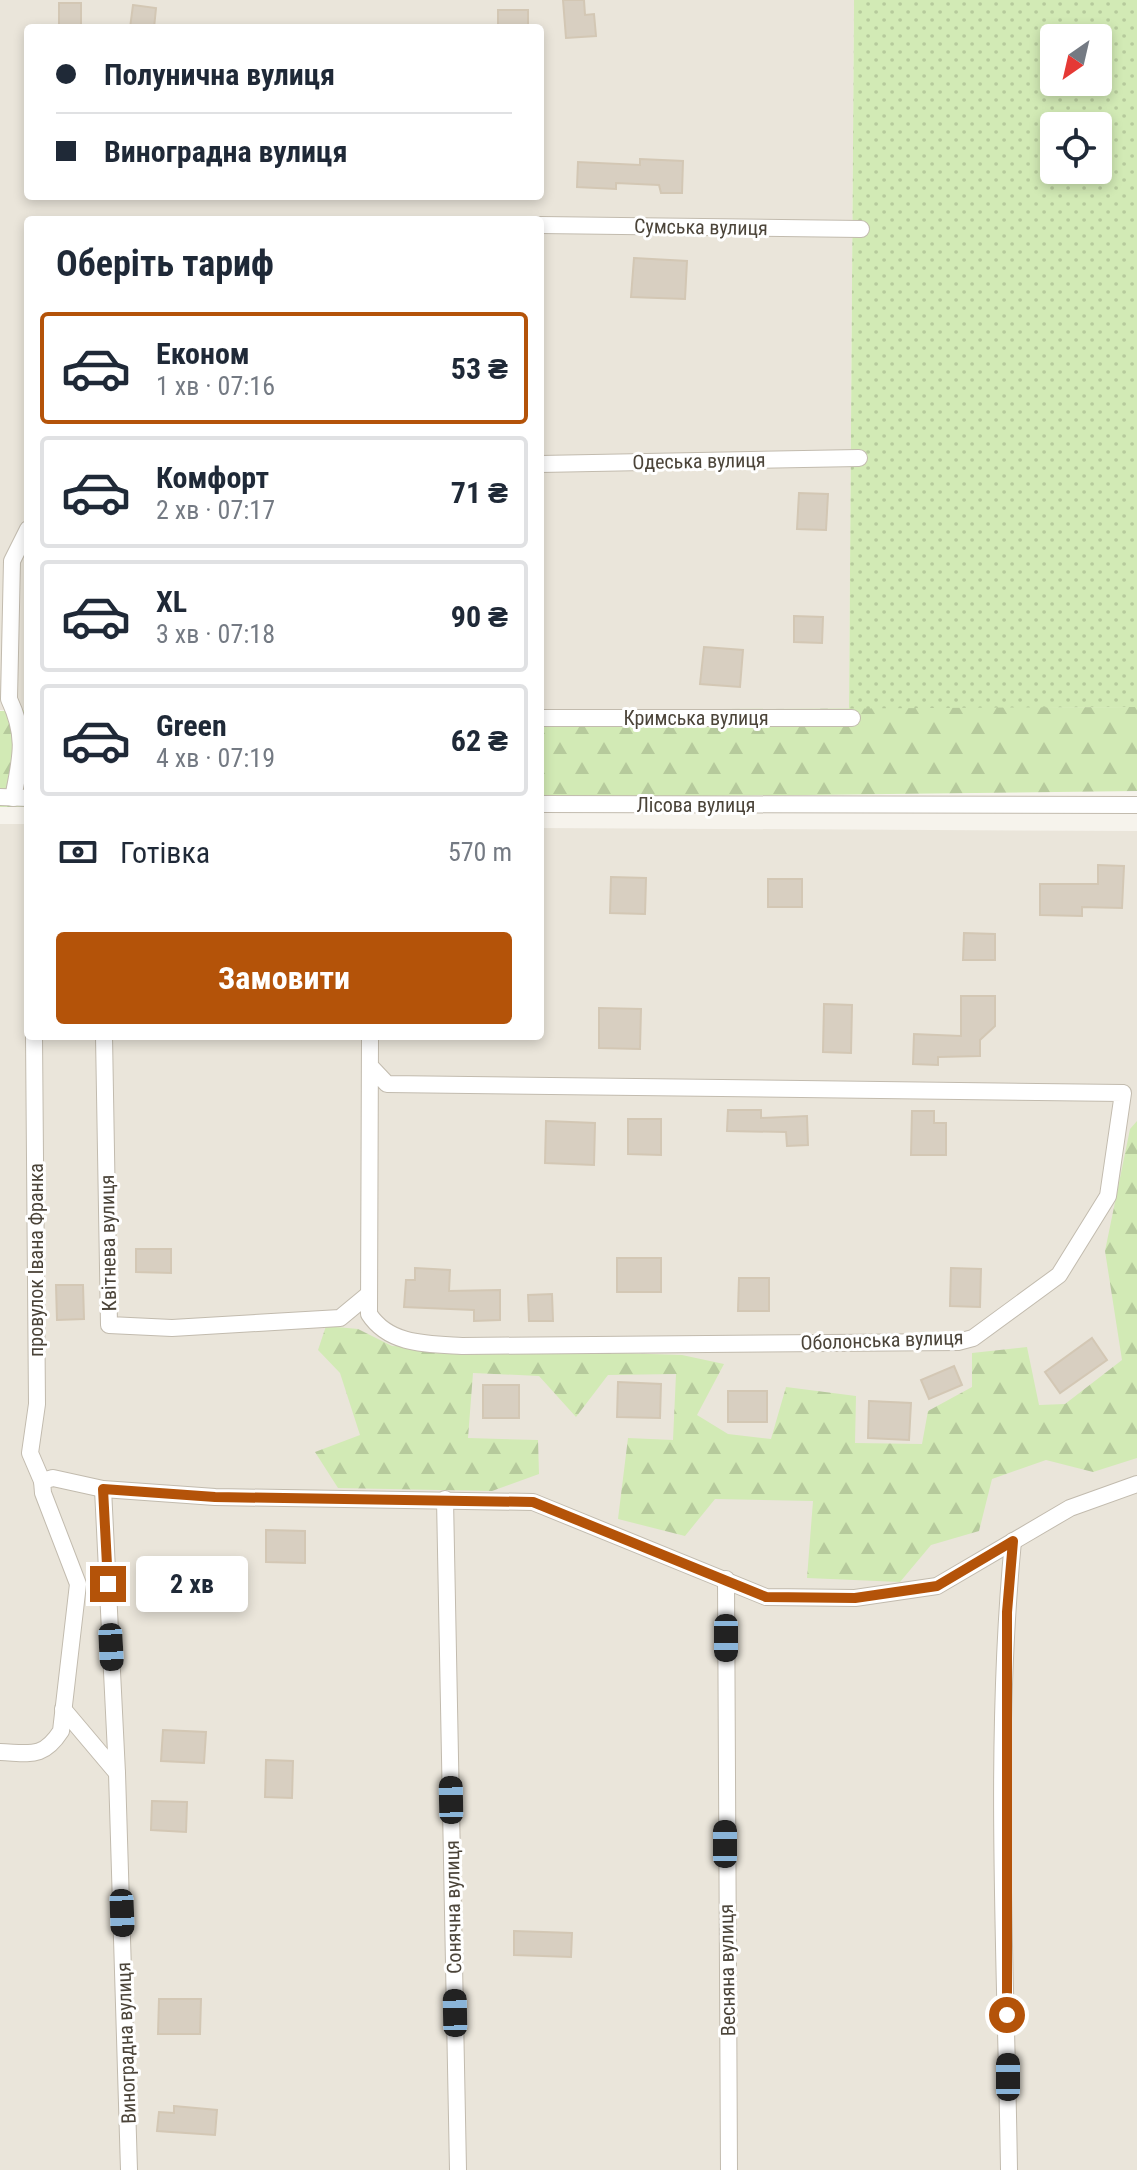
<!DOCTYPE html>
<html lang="uk">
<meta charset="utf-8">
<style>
body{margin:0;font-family:"Roboto Condensed",sans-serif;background:#f2f2f3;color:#1f2937;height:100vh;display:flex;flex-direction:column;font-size:30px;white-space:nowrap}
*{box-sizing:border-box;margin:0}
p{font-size:26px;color:#747a83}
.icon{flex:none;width:44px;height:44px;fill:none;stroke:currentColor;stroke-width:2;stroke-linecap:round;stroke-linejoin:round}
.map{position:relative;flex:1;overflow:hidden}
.panel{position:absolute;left:24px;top:216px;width:520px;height:824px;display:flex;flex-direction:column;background:#fff;border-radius:8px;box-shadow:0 4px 12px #0003}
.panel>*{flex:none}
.hud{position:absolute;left:24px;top:24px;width:520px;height:176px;border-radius:8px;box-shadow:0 4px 12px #0003;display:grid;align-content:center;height:176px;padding:0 32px;background:#fff}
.needle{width:52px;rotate:214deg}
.tools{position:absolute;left:1040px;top:24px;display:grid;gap:16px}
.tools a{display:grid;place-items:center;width:72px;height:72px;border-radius:8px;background:#fff;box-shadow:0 4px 12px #0003;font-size:40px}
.end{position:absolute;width:36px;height:36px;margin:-18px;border:10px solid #b45309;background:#fff;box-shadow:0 0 0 4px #fff}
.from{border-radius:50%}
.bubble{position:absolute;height:56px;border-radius:8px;background:#fff;box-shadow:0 4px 12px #0003;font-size:26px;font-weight:700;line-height:56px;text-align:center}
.car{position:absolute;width:24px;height:48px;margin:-24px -12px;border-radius:10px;box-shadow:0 0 6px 2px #0007;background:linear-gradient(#222 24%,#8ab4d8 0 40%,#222 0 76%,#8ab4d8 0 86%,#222 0)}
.hud b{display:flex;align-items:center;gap:28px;height:76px;font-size:30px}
.hud b+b{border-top:2px solid #e0e1e3}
.hud i{width:20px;height:20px;background:#1f2937}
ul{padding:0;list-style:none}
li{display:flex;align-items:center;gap:24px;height:112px;margin:0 16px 12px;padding:0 16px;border:4px solid #e0e1e3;border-radius:8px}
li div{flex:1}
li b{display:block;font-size:30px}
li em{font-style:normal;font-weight:700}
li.active{border-color:#b45309}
li>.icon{width:72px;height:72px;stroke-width:1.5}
h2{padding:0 32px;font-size:36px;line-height:96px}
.pay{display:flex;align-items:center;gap:20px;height:88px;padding:0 32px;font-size:30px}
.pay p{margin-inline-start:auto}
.cta{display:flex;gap:16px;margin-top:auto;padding:16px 32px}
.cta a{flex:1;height:92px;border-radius:8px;background:#b45309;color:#fff;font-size:32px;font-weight:700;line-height:92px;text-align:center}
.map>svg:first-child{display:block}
.residential{fill:#eae5da;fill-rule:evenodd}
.green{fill:url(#green-dots);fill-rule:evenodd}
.forest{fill:url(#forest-firs)}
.building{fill:#d8cfc1;stroke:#d3c7b4;stroke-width:2}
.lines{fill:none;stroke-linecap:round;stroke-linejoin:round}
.minor-casing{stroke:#c2bbae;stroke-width:18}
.minor{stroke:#fff;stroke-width:16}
.route{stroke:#b45309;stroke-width:10}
.labels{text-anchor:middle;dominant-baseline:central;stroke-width:6;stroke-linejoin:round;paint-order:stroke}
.street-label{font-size:20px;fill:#4b4439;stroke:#fff}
</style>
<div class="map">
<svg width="1137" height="2170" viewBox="0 0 1137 2170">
<defs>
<pattern id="green-dots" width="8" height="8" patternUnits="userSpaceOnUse" patternTransform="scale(2)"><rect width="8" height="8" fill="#d2eab5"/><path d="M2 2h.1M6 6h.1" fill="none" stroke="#b6ca9c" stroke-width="1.8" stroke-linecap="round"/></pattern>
<pattern id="forest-firs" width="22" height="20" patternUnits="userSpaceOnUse" patternTransform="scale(2)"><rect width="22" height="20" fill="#d2eab5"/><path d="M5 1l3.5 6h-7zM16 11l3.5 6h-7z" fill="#b6ca9c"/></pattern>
</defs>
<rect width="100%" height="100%" fill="#f6f3ec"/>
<g class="residential">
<path d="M 0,0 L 854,0 L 849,710 L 540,710 L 540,220 L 28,220 L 28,710 L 0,710 ZM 28,28 L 540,28 L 540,196 L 28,196 Z"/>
<polygon points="0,824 28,824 28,1036 540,1036 540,828 1137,831 1137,2170 0,2170"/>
</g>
<path class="green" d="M 854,0 L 1137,0 L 1137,707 L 849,710 ZM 1054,38 L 1098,38 L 1098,82 L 1054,82 ZM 1054,126 L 1098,126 L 1098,170 L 1054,170 Z"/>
<g class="forest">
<polygon points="1137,707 1137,791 540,798 540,710"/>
<polygon points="28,710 28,807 0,807 0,711"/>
<polygon points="1137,1121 1137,1458 1093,1472 1046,1460 992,1479 979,1531 931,1545 900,1582 807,1578 813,1501 715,1499 685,1536 618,1519 628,1438 673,1440 676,1374 608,1375 576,1417 539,1376 473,1373 468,1438 538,1440 539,1474 492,1491 338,1488 315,1452 360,1435 340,1373 318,1350 326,1326 358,1329 392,1346 682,1355 724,1364 697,1415 728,1434 771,1439 786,1387 856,1396 855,1443 922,1444 928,1411 972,1387 972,1353 1027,1347 1039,1405 1065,1404 1122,1360 1105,1251 1130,1129"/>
</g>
<g class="building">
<polygon points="563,0 584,0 585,15 594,14 596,36 566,38"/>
<rect x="59" y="3" width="22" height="25"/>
<polygon points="133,5 156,8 154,28 130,28"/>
<rect x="498" y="10" width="30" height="18"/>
<polygon points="640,159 683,161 682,193 661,193 659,185 616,183 616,189 577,187 578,162 640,165"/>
<polygon points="634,258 687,261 685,299 631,297"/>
<polygon points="799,493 828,494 826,530 797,529"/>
<polygon points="794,616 823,617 822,643 794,642"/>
<polygon points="704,647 743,650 740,687 700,684"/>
<polygon points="1098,865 1124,866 1122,908 1082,907 1082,916 1040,915 1040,884 1098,884"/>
<polygon points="611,877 646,878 645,914 610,913"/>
<rect x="768" y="879" width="34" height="28"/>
<polygon points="964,933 995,934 995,960 963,960"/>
<polygon points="961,996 995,996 995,1026 980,1040 980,1056 938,1057 938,1065 913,1064 914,1034 961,1036"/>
<polygon points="824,1004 852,1005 851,1053 823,1052"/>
<polygon points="599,1008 641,1009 640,1049 599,1048"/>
<polygon points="728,1110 761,1110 761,1118 807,1116 808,1145 787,1146 786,1132 727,1131"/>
<polygon points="912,1111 934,1111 934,1123 946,1123 946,1155 911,1155"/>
<polygon points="628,1119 661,1119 661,1155 628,1154"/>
<polygon points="546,1121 595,1123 594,1165 545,1163"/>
<polygon points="136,1249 171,1249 171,1273 136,1272"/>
<rect x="617" y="1258" width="44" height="34"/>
<polygon points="415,1268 450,1270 449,1291 500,1290 500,1320 474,1321 474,1310 404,1307 406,1280 415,1280"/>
<polygon points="951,1268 981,1269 980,1307 950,1306"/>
<polygon points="739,1278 769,1278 769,1311 738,1311"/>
<polygon points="56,1285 83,1285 84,1319 57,1320"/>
<polygon points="552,1294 553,1321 529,1321 528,1295"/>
<polygon points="1092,1338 1107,1360 1060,1393 1045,1372"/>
<polygon points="954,1366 962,1385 929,1399 921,1380"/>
<polygon points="618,1382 661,1384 660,1418 617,1417"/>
<rect x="483" y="1385" width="36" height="33"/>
<rect x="728" y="1391" width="39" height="31"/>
<polygon points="869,1401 911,1403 909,1440 868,1438"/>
<polygon points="266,1530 305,1531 305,1563 266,1562"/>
<polygon points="163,1730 206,1732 204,1763 161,1761"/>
<polygon points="266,1760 293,1761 292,1798 265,1797"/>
<polygon points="152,1801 187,1802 186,1832 151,1830"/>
<polygon points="514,1931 572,1933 571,1957 514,1955"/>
<polygon points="159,1999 201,1999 200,2034 158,2034"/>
<polygon points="174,2106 217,2110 215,2135 157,2131 159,2112 174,2113"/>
</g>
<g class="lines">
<defs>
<g id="minor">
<polyline points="540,225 861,229"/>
<polyline points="540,464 859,458"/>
<polyline points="540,718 852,718"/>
<polyline points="0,797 28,798"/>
<path d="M 13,798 C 21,757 27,737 9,699 L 12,561 L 28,529"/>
<polyline points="540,804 1137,805"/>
<polyline points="34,1036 37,1404 30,1453 42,1481"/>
<polyline points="104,1036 109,1325 172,1328 340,1318 369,1294"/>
<path d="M 370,1036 L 369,1314 C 389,1345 427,1344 462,1346 L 958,1342 L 973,1338 L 1059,1275 L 1108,1196 L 1123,1093 L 387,1084 L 370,1066"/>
<polyline points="103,1489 117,1773"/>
<polyline points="445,1499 458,2170"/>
<polyline points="726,1579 729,2170"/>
<polyline points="63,1709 117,1773 129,2170"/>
<path d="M 0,1752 C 30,1753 43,1759 61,1731 L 78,1584 L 43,1493 L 42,1481 L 53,1478 L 103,1489 L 215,1497 L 533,1502 L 766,1597 L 855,1598 L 937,1586 L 1070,1508 L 1137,1484"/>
<path d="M 1009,2170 C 1006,1961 993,1749 1013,1541"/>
</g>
</defs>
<use href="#minor" class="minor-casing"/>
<use href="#minor" class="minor"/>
</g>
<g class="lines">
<polyline class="route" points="108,1584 103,1489 215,1497 533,1502 766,1597 855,1598 937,1586 1013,1541 1007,1612 1007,2015"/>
</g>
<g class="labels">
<g class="street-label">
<text transform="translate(701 227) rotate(1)">Сумська вулиця</text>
<text transform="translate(699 461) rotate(-1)">Одеська вулиця</text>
<text x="696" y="718">Кримська вулиця</text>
<text x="696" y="805">Лісова вулиця</text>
<text transform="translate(108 1243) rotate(-91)">Квітнева вулиця</text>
<text transform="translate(36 1260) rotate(-90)">провулок Івана Франка</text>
<text transform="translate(882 1340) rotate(-2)">Оболонська вулиця</text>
<text transform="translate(453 1907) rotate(-91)">Сонячна вулиця</text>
<text transform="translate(727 1970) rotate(-91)">Весняна вулиця</text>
<text transform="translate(126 2043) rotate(-92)">Виноградна вулиця</text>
</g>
</g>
</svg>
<div class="tools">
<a><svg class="needle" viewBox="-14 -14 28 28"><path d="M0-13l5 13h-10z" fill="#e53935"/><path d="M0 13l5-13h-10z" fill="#747a83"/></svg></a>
<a><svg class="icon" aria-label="locate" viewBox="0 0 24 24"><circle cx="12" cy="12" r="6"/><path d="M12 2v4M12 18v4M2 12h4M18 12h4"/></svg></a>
</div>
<i class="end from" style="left:1007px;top:2015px"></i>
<i class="end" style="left:108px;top:1584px"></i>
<div class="bubble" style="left:136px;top:1556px;width:112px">2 хв</div>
<i class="car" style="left:726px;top:1638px;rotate:180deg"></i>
<i class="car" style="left:111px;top:1647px;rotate:177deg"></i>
<i class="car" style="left:451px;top:1800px;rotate:359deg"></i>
<i class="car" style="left:725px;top:1844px;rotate:0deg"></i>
<i class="car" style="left:122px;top:1913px;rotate:178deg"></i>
<i class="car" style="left:455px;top:2013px;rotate:359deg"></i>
<i class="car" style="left:1008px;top:2077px;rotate:0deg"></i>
<div class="hud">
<b><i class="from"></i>Полунична вулиця</b>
<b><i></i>Виноградна вулиця</b>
</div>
<section class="panel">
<h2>Оберіть тариф</h2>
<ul>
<li class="active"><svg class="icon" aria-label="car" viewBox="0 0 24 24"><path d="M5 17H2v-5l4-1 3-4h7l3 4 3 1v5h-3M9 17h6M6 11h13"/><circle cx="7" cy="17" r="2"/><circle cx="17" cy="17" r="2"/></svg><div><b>Економ</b><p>1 хв · 07:16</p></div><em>53 ₴</em></li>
<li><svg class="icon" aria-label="car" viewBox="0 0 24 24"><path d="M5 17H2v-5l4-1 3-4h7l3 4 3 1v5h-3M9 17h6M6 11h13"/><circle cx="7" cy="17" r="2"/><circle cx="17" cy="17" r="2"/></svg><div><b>Комфорт</b><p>2 хв · 07:17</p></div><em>71 ₴</em></li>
<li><svg class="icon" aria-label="car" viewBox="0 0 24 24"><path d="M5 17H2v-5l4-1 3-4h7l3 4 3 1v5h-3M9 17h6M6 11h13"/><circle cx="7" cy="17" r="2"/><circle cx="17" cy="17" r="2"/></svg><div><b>XL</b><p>3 хв · 07:18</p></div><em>90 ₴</em></li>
<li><svg class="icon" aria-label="car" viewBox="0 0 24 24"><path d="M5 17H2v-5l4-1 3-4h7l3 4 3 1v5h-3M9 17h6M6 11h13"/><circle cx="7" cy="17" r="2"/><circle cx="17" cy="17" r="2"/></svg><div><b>Green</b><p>4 хв · 07:19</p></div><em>62 ₴</em></li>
</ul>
<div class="pay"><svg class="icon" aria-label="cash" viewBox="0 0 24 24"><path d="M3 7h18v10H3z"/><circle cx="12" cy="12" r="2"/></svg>Готівка<p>570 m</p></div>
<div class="cta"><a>Замовити</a></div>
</section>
</div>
